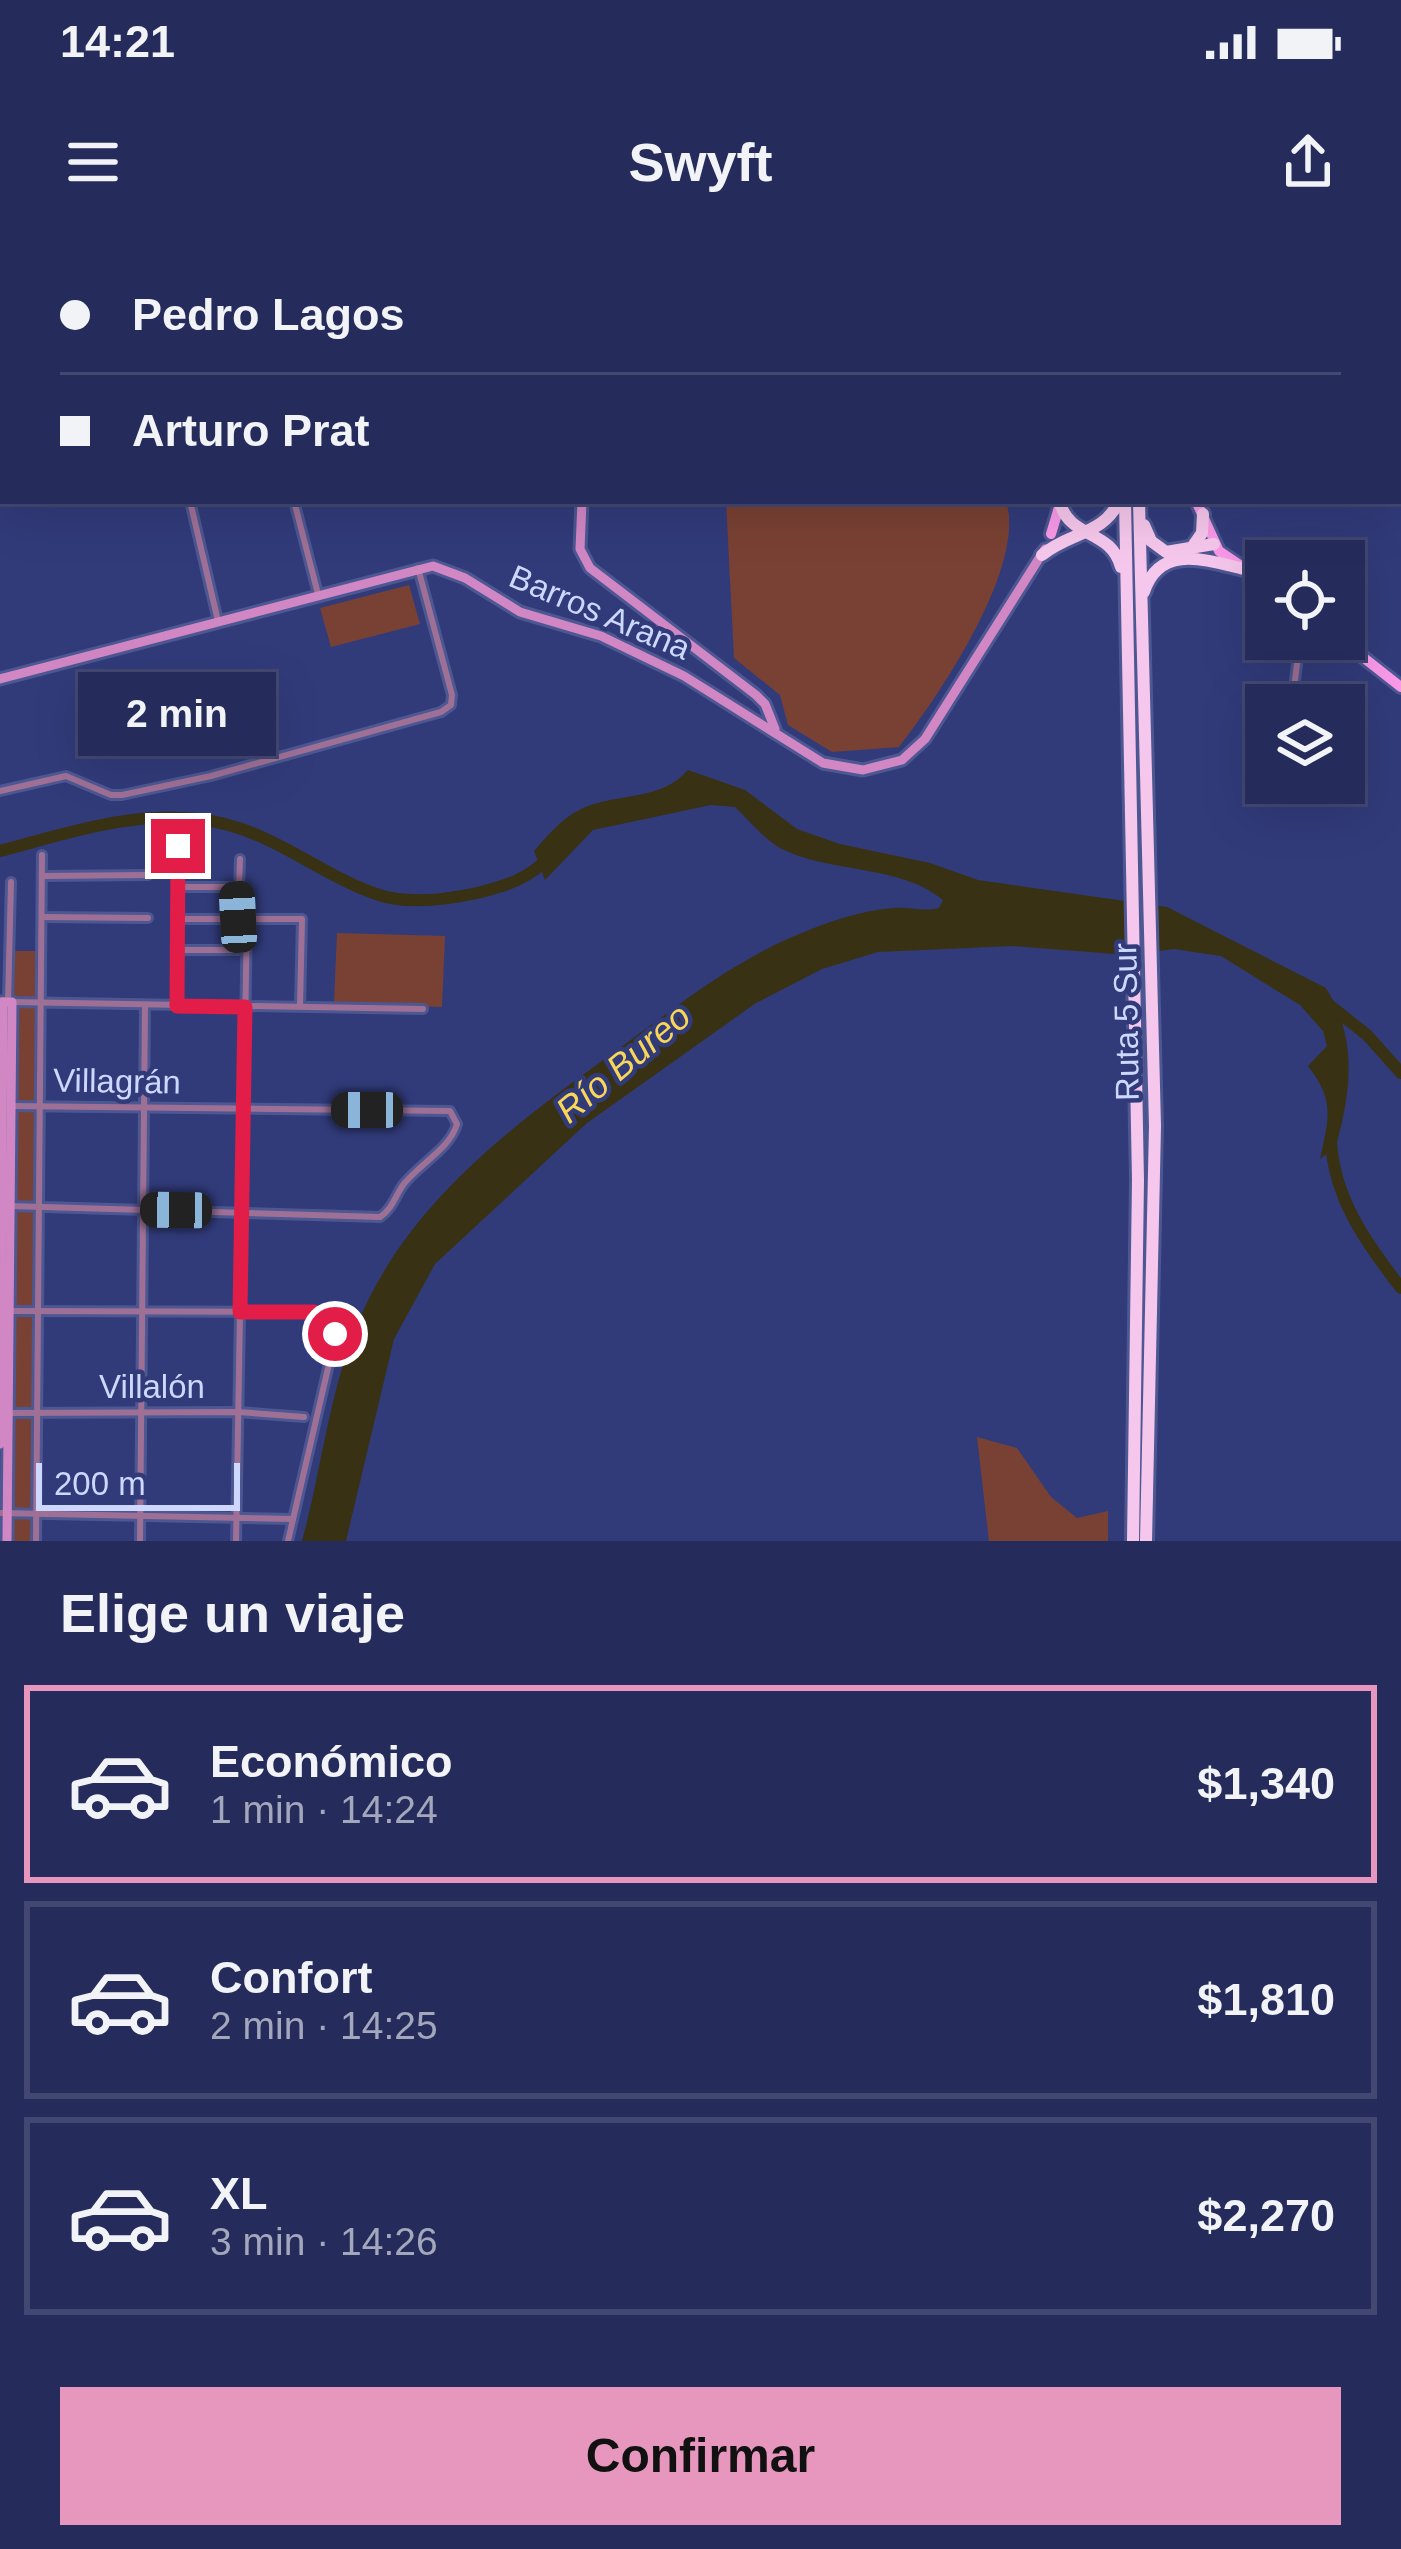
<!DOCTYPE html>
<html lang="es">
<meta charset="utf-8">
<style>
body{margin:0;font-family:Helvetica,sans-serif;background:#313865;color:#f1f3f6;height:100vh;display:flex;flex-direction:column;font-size:45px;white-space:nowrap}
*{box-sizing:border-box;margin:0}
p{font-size:39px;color:#a3a7bb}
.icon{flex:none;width:66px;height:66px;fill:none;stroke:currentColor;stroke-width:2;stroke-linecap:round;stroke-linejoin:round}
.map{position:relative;height:1301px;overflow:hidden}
.panel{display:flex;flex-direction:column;background:#252c5c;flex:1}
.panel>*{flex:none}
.guide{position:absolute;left:0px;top:0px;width:1401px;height:264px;box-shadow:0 12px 48px #0002,0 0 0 3px #424872;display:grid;align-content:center;height:264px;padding:0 60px;background:#252c5c}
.buttons{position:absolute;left:1245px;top:300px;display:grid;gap:24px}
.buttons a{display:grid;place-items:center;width:120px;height:120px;border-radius:0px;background:#252c5c;box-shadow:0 12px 48px #0002,0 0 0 3px #424872;font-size:60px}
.scale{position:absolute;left:36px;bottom:30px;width:204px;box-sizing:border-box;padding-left:12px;border:6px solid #ced8fe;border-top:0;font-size:33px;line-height:42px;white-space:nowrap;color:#ced8fe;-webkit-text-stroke:9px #313b7a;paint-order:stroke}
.end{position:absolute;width:54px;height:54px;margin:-27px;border:15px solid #e11d48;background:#fff;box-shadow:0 0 0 6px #fff}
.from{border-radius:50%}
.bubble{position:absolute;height:84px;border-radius:0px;background:#252c5c;box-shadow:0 12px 48px #0002,0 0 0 3px #424872;font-size:39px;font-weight:700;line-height:84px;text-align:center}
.car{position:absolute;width:36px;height:72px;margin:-36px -18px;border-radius:15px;box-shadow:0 0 9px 3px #0007;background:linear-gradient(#222 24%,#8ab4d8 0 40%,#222 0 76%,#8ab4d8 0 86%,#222 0)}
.guide b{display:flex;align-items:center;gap:42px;height:114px;font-size:45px}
.guide b+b{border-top:3px solid #424872}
.guide i{width:30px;height:30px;background:#f1f3f6}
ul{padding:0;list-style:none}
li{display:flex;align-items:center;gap:36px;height:198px;margin:0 24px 18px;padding:0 36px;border:6px solid #424872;border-radius:0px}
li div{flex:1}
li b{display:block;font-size:45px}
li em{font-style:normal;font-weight:700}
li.current{border-color:#e797bd}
li>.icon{width:108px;height:108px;stroke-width:1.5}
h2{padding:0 60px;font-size:54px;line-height:144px}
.cta{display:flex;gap:24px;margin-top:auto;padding:24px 60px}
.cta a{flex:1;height:138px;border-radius:0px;background:#e797bd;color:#111;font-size:48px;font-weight:700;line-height:138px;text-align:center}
.status{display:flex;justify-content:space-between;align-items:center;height:84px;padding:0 60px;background:#252c5c;direction:ltr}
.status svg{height:33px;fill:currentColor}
header{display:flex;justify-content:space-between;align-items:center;height:156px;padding:0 60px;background:#252c5c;font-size:54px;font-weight:700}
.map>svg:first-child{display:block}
.green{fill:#794134}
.water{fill:#393113}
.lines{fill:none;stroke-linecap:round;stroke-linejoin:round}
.river{stroke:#393113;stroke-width:12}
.street-casing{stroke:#4d5792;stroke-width:12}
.secondary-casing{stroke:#4d5792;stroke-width:15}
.primary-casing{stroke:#4d5792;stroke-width:16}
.highway-casing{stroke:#4d5792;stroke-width:18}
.street{stroke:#9f7096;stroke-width:6}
.secondary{stroke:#d287c5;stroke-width:9}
.primary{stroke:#f999e8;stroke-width:10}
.highway{stroke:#f6c7ec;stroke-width:12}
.route{stroke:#e11d48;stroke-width:15}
.labels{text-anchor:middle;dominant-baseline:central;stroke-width:9;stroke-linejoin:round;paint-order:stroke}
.street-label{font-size:33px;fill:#ced8fe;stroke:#313b7a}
.water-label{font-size:36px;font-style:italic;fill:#f9d658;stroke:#313b7a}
</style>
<div class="status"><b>14:21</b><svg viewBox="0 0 49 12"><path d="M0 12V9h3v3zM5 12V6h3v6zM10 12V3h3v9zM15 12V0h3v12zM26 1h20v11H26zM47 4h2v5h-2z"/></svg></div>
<header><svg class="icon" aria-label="menu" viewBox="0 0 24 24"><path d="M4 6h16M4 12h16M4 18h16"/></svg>Swyft<svg class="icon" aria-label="share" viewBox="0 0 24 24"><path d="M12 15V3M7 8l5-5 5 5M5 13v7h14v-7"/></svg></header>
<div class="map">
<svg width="1401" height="1301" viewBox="0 0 1401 1301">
<rect width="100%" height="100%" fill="#313b7a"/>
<g class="green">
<path d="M 726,261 L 1006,261 C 1027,326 939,456 899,507 L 832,512 L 788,485 L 780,455 L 734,418 Z"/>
<polygon points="409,345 420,384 331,407 320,368"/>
<polygon points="337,693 445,696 442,767 334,763"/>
<polygon points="13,711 36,711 31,1301 11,1301 18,759 12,758"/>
<polygon points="977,1197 1017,1208 1051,1257 1077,1278 1108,1271 1108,1301 989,1301"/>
</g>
<path class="water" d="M 688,530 L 745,550 L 797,589 L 840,604 L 930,623 L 978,640 L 1167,667 L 1326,748 C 1358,799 1351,851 1336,906 L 1320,919 C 1329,877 1335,861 1308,826 L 1327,806 L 1323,791 L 1300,765 L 1221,716 L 1174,709 L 1127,715 L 1012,706 L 878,712 L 822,729 L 756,763 L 587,883 L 435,1024 L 394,1099 L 346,1301 L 302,1301 C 322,1228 329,1151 359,1080 C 412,956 522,879 628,802 C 682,762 734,721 797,695 C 827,682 862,670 894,668 C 910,667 922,672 939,668 L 943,660 C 901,625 832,633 784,610 C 765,601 750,581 735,567 L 711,565 L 593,590 L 545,640 L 534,611 C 549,594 562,578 583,568 C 618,553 661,561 688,530 Z"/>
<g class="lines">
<g class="river">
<path d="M 0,611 C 65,594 131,571 199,579 C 271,588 314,632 376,654 C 407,665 445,660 477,653 C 505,646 529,639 549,617"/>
<polyline points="1328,764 1367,795 1401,833"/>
<path d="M 1331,899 C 1333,957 1366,1003 1401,1048"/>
</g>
<defs>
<g id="street">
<polyline points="224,0 225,3"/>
<polyline points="190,261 218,381"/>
<polyline points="294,261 318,354"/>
<polyline points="1292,465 1300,399"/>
<polyline points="1265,486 1266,486"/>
<polyline points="0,551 66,536 111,555 122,555 211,536 441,472 451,465 452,455 418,328"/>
<polyline points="42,636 148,635"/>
<polyline points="177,647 237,647"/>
<polyline points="42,677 148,678"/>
<polyline points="238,677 240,619"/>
<polyline points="177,679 302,679 300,766"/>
<polyline points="177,710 245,710"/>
<polyline points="8,762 11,642"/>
<polyline points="12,762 423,769"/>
<polyline points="177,764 179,606"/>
<path d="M 9,966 L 380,977 C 392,969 395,957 403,945 C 419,924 450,909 457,884 L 450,871 L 11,866"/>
<polyline points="8,1071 315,1072 330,1079 335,1098 288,1301"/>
<polyline points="8,1173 238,1172 304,1177"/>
<polyline points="0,1273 293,1279"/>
<polyline points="36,1301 42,615"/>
<polyline points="140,1301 145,765"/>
<polyline points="236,1301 247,677"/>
</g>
<g id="secondary">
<polyline points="428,0 432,3"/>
<polyline points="582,261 580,309 590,328 756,455 765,464 775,489"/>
<polyline points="0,439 433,326 465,338 520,372 601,396 684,436 823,523 863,530 902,520 925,499 1045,309"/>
<polyline points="0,762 12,762 7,1301"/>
<polyline points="0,1204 3,762"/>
</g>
<g id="primary">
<polyline points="1051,0 1051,3"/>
<polyline points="1198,3 1199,0"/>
<polyline points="1196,261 1219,311 1266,343"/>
<polyline points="1051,294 1060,264"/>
<polyline points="1340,399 1401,447"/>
</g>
<g id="highway">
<polyline points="1121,0 1121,3"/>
<polyline points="1134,0 1134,3"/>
<polyline points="1125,261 1138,940 1133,1301"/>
<polyline points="1139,261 1155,886 1146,1301"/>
<path d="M 1060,263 C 1070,299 1111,289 1121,327"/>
<polyline points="1144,285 1151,301 1166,312 1214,304"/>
<polyline points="1193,306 1202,293 1203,274"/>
<path d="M 1042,315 C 1069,292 1104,295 1119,261"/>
<path d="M 1144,352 C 1160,302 1209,321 1248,330"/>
</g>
</defs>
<use href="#street" class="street-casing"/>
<use href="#secondary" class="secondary-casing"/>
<use href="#primary" class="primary-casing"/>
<use href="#highway" class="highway-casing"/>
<use href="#street" class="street"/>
<use href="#secondary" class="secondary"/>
<use href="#primary" class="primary"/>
<use href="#highway" class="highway"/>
</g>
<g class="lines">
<polyline class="route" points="178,606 177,766 245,767 240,1072 314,1072 330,1079 335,1094"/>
</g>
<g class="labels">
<g class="street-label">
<text transform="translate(600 372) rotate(23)">Barros Arana</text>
<text transform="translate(1126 782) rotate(-91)">Ruta 5 Sur</text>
<text transform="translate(117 841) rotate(1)">Villagrán</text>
<text x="152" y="1146">Villalón</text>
</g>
<g class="water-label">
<text transform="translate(623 823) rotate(-40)">Río Bureo</text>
</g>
</g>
</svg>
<div class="buttons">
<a><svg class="icon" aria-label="locate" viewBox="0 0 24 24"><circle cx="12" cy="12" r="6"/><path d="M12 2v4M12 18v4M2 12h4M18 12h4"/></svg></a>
<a><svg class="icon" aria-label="layers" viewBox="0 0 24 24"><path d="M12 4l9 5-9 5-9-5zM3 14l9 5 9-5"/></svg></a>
</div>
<div class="scale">200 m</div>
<i class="end from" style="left:335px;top:1094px"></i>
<i class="end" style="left:178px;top:606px"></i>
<div class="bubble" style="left:78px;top:432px;width:198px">2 min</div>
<i class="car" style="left:238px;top:677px;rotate:357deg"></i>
<i class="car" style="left:367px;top:870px;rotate:270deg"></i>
<i class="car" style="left:176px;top:970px;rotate:271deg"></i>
<div class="guide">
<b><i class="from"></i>Pedro Lagos</b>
<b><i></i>Arturo Prat</b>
</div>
</div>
<section class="panel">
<h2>Elige un viaje</h2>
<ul>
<li class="current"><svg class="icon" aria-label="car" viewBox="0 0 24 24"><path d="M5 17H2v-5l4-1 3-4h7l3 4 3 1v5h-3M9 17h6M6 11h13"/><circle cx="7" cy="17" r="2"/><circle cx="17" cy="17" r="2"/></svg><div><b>Económico</b><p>1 min · 14:24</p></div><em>$1,340</em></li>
<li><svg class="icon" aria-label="car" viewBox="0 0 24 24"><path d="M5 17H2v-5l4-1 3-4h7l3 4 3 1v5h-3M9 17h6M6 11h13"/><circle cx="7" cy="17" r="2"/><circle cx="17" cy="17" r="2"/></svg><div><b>Confort</b><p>2 min · 14:25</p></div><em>$1,810</em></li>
<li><svg class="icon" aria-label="car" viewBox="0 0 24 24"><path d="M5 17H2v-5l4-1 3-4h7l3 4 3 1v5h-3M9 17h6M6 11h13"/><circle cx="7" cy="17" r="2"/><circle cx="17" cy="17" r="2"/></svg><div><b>XL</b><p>3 min · 14:26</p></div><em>$2,270</em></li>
</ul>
<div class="cta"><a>Confirmar</a></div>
</section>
